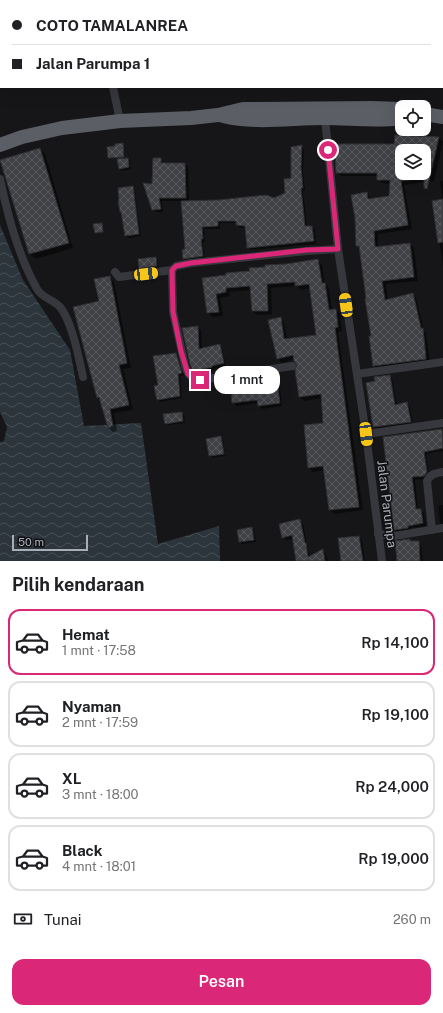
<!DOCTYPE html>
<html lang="id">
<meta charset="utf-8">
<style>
body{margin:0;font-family:"Public Sans",sans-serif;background:#f2f2f2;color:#202124;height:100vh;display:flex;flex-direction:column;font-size:15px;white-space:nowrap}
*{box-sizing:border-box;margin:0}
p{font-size:13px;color:#757577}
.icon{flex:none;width:22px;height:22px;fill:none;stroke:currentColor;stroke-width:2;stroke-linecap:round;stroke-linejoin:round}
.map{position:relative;height:561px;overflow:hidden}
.drawer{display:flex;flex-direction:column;background:#fff;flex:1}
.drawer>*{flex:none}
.top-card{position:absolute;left:0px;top:0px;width:443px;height:88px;box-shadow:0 4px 16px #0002;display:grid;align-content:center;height:88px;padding:0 12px;background:#fff}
.buttons{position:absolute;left:395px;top:100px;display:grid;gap:8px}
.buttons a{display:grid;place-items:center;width:36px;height:36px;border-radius:8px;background:#fff;box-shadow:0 4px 16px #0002;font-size:20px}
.scale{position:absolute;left:12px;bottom:10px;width:76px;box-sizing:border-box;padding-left:4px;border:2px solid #a8adb8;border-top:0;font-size:11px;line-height:14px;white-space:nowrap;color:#a8adb8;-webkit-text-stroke:3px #111113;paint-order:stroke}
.end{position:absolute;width:18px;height:18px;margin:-9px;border:5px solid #db2777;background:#fff;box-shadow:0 0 0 2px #fff}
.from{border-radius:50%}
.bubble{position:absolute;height:28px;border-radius:12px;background:#fff;box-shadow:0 4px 16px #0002;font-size:13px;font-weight:600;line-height:28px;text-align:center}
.car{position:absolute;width:12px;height:24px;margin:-12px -6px;border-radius:5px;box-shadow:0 0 3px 1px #0007;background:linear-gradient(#f5c518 24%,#345 0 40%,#f5c518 0 76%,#345 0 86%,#f5c518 0)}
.top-card b{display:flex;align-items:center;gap:14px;height:38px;font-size:15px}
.top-card b+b{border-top:1px solid #e0e0e0}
.top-card i{width:10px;height:10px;background:#202124}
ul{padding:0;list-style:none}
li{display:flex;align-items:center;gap:12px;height:66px;margin:0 8px 6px;padding:0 4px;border:2px solid #e0e0e0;border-radius:12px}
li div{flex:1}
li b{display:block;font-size:15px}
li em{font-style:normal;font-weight:600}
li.on{border-color:#db2777}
li>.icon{width:36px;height:36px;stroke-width:1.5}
h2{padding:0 12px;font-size:18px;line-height:48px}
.pay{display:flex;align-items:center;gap:10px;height:44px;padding:0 12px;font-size:15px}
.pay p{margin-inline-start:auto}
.cta{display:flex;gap:8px;margin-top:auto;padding:8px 12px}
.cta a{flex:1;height:46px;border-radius:12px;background:#db2777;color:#fff;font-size:16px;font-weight:600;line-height:46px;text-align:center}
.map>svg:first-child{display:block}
.water{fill:url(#water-waves)}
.shadow{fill:#0007;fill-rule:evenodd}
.building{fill:url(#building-cross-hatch);stroke:#303034}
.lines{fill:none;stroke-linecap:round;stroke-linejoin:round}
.minor{stroke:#37383d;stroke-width:8}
.trunk{stroke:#5b5e65;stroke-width:14}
.route{stroke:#db2777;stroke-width:5}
.labels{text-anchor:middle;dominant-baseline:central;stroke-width:3;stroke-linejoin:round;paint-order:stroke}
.street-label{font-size:13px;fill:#a8adb8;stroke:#111113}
</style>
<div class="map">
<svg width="443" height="561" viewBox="0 0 443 561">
<defs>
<pattern id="water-waves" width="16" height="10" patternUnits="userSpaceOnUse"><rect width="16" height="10" fill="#2c353c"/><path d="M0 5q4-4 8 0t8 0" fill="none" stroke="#485056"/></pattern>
<pattern id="building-cross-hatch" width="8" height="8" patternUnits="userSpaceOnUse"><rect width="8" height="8" fill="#404145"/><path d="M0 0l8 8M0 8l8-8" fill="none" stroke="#595a5e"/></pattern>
</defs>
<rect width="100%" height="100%" fill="#161618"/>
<polygon class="water" points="0,225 23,280 70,350 84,426 141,423 158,544 219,526 220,561 0,561 0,442 4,441 7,427 0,412"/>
<g class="shadow">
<polygon points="47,0 89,0 47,1"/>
<path d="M 396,136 L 439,138 L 443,142 L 434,181 L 404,185 L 412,229 L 378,234 L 378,248 L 410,244 L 414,248 L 418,281 L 386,284 L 388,300 L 412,294 L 416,298 L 424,331 L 426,333 L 430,362 L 378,370 L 374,366 L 372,337 L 361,249 L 357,246 L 366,193 L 370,197 L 371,200 L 390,197 L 391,184 L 382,183 L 378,179 L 378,176 L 341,176 L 337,173 L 395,145 ZM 402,151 L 424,151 L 424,173 L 402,173 Z"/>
<polygon points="123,144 125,157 110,158 109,157 116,147"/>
<polygon points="301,146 304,149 303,171 305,190 303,190 307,227 312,227 315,229 316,244 251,250 248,247 246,228 240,228 237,223 220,223 220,229 204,229 205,242 203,242 205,259 187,261 184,259 186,250 182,201 162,201 163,212 156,212 153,209 153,185 160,159 163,164 185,164 188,167 189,202 274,199 286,193"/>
<polygon points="40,149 45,154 73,248 35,259 30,254 2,161"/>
<polygon points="128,159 130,161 131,169 122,171 120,168"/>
<polygon points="440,181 443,181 443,266 433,201 442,200"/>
<polygon points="132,187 134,189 141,236 128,238 125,235"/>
<polygon points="156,258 158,261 159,268 143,271 140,268"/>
<polygon points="318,261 322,265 325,284 329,288 332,310 336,310 340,314 342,331 338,332 363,510 334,514 330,510 325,470 313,472 309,468 324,424 322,398 304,401 300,397 299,365 295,359 282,363 278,359 280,318 284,323 287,339 317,335 311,288 301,290 297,286 271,288 272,314 257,315 252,311 252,290 229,292 230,296 220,298 223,316 212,317 208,313 203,279 251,272 287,265"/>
<polygon points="110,277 114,282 131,368 123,369 133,410 114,413 117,431 113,432 108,427 101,401 97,397 100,301"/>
<polygon points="198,327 201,330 202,349 220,346 222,348 226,366 214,369 215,370 197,373 194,370 184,329"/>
<polygon points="176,354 178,356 184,375 180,376 182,398 160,402 158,400 159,386"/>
<polygon points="276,375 279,378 282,406 262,409 258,403 237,406 233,402 241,380 243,382"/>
<polygon points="389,376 392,379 397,405 407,404 410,407 413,425 377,430 374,427 367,384 376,382"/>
<polygon points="181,413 184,415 185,423 168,425 166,423"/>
<polygon points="443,430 443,451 426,454 429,476 427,479 415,480 418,510 421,510 424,513 426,526 410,528 411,531 398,533 395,530 384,438"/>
<polygon points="221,438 223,440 225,456 212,458 210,456"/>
<polygon points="443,505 443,525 440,522 438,506"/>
<polygon points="299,520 303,524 310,557 323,551 326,554 328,561 297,561 294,539 286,540 283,537"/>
<polygon points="251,528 254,530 256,542 242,544 240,542"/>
<polygon points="359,537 362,540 365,561 342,561"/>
<polygon points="410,540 412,542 418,542 421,545 423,561 398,561"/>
</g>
<g class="building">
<polygon points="395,135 439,137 427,189 424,188 424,151 402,151 402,173 422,173 423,178 401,181 408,225 374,231 375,247 410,243 414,277 382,281 385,300 413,293 421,328 423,328 426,359 373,366 369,336 371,336 365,299 366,298 359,246 356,246 355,218 351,195 367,192 368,199 389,196 390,180 377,180 377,173 336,173 335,144 394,144"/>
<polygon points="123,143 124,157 108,158 107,147 115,146 115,144"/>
<polygon points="302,145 301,167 303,188 301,188 305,226 312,226 314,241 247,248 245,226 236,225 236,221 218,221 218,226 202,227 203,239 201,239 203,256 183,259 182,250 185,249 181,201 218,200 266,195 274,198 285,193 284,179 291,178 291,147"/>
<polygon points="40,148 69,243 29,254 0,160"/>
<polygon points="128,158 129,167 119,169 117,159"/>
<polygon points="153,158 161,158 161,163 185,163 186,198 159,198 161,209 152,210 143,183 152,184"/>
<polygon points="133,186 139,234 125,236 121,212 120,212 118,201 119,201 118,188"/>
<polygon points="443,199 443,242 438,243 432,201"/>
<polygon points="102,223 103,232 95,233 93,224"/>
<polygon points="156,257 157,266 139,269 138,259"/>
<polygon points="318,259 322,283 325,283 329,310 336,309 338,327 335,328 359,507 329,510 323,466 308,468 304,425 323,423 321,394 299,397 295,370 297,365 294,361 293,355 277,359 268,320 281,317 284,339 316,335 309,284 295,286 295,282 267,284 268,311 252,311 250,286 226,288 226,292 216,294 219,312 207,313 202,278 226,275 226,273 250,271 249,268 265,267 265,265 286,264"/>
<polygon points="110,276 127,363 119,365 129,405 110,409 113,426 108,428 99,397 97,398 73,307 99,301 94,279"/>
<polygon points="198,326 199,349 220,344 224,363 212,366 212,367 193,371 190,364 182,328"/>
<polygon points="176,353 182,373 178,374 180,396 157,400 154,386 158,385 153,356"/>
<polygon points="276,374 280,403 258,406 257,400 232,403 230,381 241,379 241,381 259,377"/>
<polygon points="390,375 395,405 407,402 411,422 373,427 366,383 375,381 374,377"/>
<polygon points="182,412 183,421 165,424 163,414"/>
<polygon points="442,429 443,448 424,452 427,472 424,476 412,477 416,509 421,509 423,523 408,526 408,528 394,530 383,437"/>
<polygon points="221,436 224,454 209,456 206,439"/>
<polygon points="300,519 305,543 306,543 308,557 323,549 325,561 296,561 292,535 282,538 279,524"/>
<polygon points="252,527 254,540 239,542 237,530"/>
<polygon points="359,536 363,561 341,561 338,538"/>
<polygon points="410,539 410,541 419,541 420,561 397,561 395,541"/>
</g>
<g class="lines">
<g class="minor">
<polyline points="94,0 95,1"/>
<polyline points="113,87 120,121"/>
<polyline points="325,118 338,249 366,434 382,561"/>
<path d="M 0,179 C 8,216 18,255 37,289 C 43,299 53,299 60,307 C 72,321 79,359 83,377"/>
<polyline points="115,272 119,277 172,270"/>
<path d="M 292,366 L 200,380 C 191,378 188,375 185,366 L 173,312 L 172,270 L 176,266 L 191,263 L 307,251 L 338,249"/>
<polyline points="357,374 443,362"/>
<polyline points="366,434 443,423"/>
<path d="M 432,530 L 427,481 C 430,474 436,473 443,472"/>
<polyline points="378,534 394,536 443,528"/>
</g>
<g class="trunk">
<polyline points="424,114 443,117"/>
<path d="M 223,116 C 256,124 291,118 325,118 C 350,118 377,122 402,118"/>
<polyline points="0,145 22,137 62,128 120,121 191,118 218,115 243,109 371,108 402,109"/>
</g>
</g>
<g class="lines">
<polyline class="route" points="200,380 193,378 188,374 181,351 173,312 172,270 176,266 191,263 307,250 338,249 328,150"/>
</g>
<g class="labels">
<g class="street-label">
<text transform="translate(387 504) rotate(83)">Jalan Parumpa</text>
</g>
</g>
</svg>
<div class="buttons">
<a><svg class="icon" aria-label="locate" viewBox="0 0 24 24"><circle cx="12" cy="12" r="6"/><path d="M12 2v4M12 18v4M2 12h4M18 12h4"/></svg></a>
<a><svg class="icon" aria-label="layers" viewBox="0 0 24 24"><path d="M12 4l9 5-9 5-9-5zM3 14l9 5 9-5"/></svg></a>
</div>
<div class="scale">50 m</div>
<i class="end from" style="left:328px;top:150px"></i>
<i class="end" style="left:200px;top:380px"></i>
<div class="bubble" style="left:214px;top:366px;width:66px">1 mnt</div>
<i class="car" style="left:146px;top:274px;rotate:83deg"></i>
<i class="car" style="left:346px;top:305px;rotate:352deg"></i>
<i class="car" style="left:366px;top:434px;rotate:173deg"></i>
<div class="top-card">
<b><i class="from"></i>COTO TAMALANREA</b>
<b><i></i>Jalan Parumpa 1</b>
</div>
</div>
<section class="drawer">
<h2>Pilih kendaraan</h2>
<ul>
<li class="on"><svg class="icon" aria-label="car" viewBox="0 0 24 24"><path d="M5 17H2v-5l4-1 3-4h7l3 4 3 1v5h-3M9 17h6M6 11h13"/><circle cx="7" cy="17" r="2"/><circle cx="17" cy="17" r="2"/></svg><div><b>Hemat</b><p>1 mnt · 17:58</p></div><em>Rp 14,100</em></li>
<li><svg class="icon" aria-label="car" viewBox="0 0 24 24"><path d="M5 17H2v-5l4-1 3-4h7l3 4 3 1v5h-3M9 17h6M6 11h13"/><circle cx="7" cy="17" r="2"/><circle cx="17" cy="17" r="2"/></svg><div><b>Nyaman</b><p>2 mnt · 17:59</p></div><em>Rp 19,100</em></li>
<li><svg class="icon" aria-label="car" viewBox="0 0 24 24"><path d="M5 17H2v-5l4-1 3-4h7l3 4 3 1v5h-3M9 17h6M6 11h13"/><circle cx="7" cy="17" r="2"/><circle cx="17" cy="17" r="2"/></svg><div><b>XL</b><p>3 mnt · 18:00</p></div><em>Rp 24,000</em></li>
<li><svg class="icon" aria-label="car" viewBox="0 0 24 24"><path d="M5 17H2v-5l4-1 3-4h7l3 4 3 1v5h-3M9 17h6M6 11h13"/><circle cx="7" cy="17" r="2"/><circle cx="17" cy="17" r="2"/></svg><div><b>Black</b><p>4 mnt · 18:01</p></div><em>Rp 19,000</em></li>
</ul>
<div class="pay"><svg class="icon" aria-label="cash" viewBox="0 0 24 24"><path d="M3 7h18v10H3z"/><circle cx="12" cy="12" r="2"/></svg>Tunai<p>260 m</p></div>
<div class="cta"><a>Pesan</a></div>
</section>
